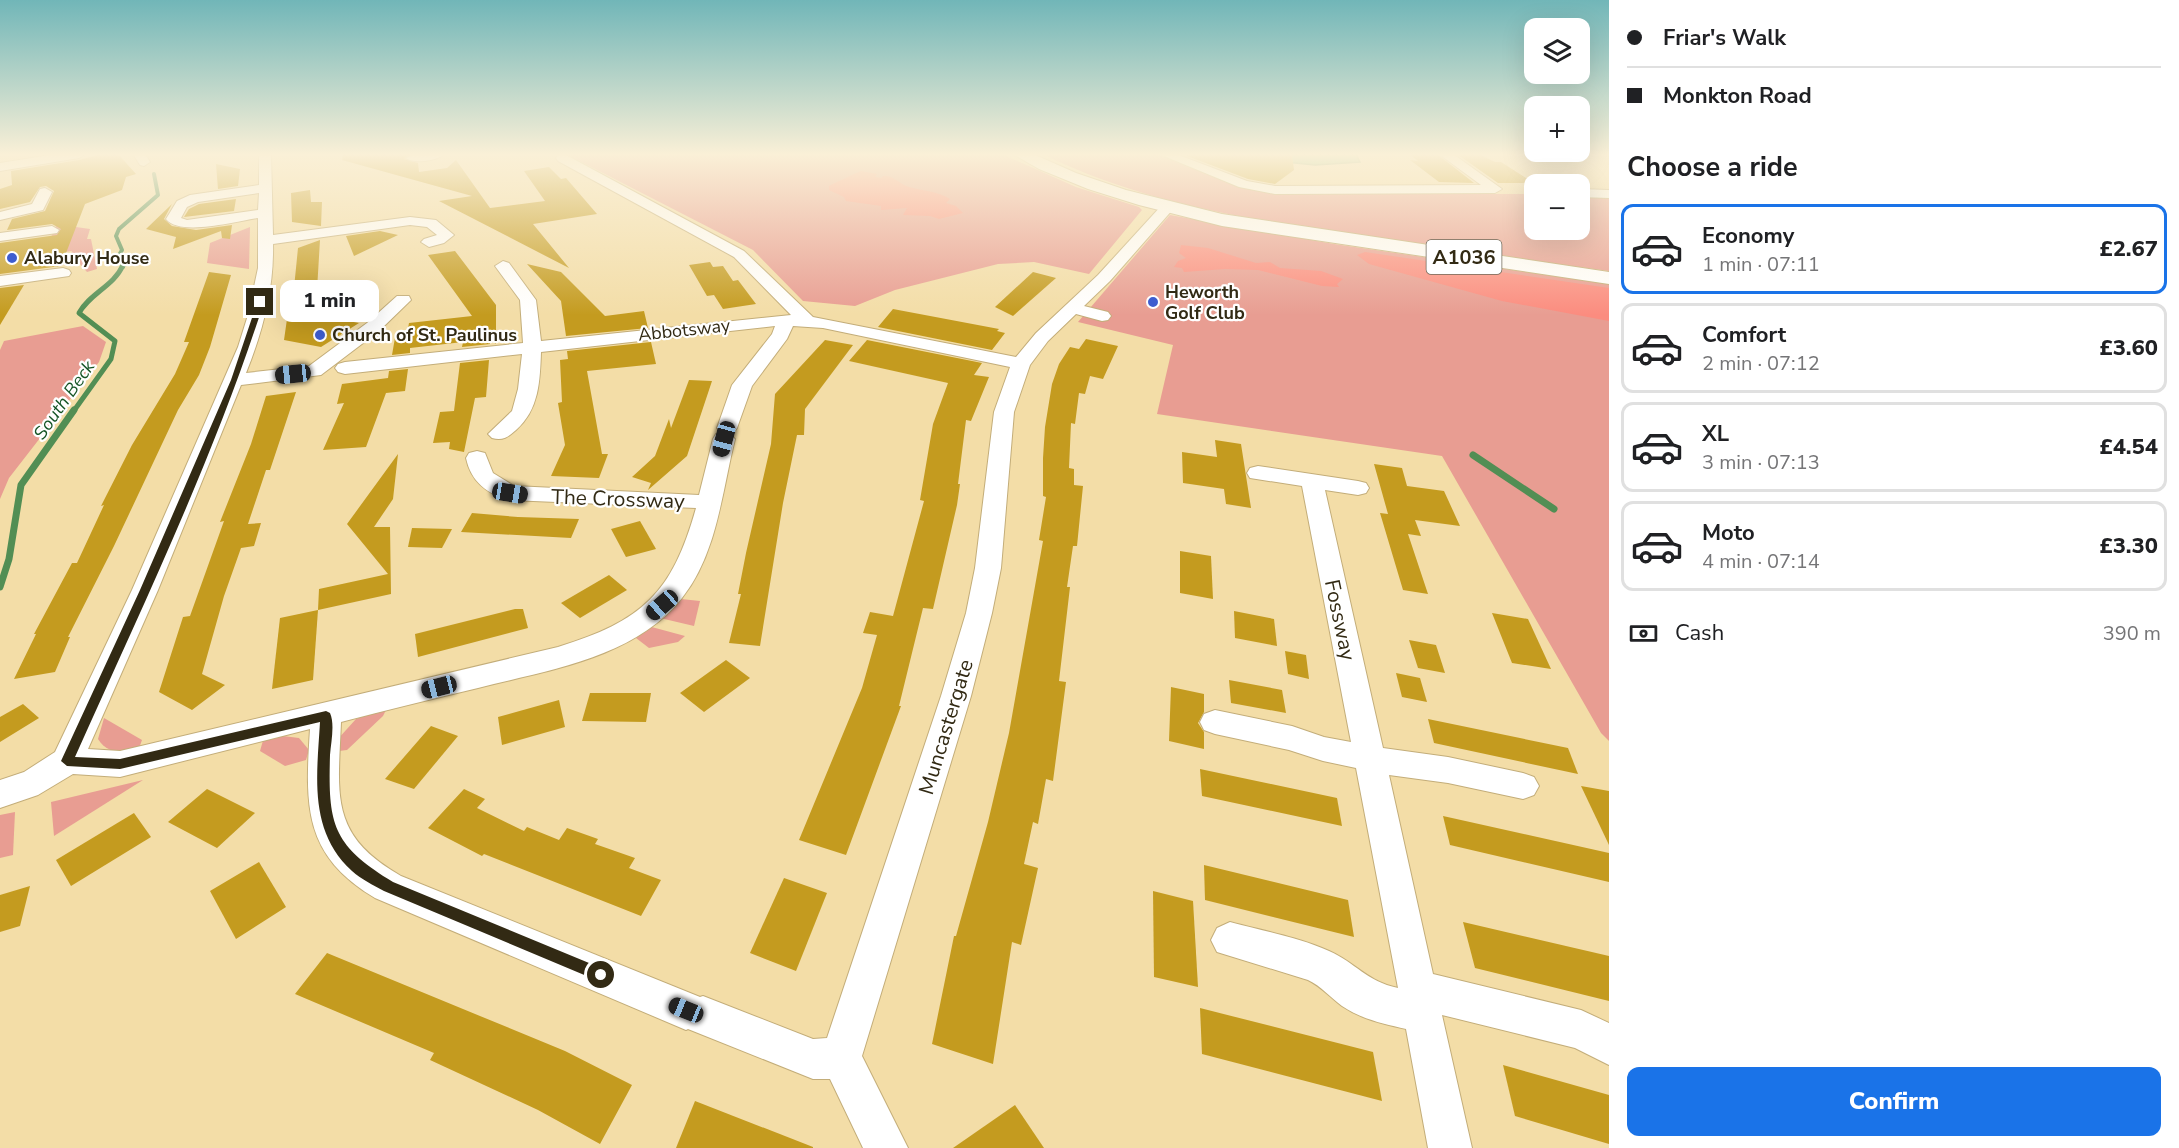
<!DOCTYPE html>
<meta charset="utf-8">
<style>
body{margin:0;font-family:"Nunito Sans",sans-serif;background:#f2f2f2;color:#202124;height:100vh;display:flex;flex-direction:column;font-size:22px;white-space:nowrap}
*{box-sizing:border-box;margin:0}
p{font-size:20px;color:#757577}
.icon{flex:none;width:33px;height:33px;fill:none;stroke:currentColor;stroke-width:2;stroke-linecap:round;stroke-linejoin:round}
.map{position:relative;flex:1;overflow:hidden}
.drawer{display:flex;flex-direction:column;background:#fff;width:570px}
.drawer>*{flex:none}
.guide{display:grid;align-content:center;height:132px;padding:0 18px;background:#fff}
.buttons{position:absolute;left:1524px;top:18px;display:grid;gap:12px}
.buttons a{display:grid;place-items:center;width:66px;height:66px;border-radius:12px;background:#fff;box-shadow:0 6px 24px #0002;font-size:30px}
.end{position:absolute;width:27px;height:27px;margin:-14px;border:8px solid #322a14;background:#fff;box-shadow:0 0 0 3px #fff}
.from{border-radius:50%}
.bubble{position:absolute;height:42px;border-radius:12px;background:#fff;box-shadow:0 6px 24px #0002;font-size:20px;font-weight:800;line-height:42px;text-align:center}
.car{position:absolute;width:18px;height:36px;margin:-18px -9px;border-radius:8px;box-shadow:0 0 4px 2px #0007;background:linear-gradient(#222 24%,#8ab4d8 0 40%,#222 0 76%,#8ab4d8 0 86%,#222 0)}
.guide b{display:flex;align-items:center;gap:21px;height:57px;font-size:22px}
.guide b+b{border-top:2px solid #e0e0e0}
.guide i{width:15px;height:15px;background:#202124}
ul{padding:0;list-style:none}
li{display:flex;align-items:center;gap:18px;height:90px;margin:0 12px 9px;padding:0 6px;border:3px solid #e0e0e0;border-radius:12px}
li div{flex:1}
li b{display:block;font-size:22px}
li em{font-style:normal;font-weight:800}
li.on{border-color:#1a73e8}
li>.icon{width:54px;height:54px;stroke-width:1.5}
h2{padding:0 18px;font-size:27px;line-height:72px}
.pay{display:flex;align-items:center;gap:15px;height:66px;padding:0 18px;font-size:22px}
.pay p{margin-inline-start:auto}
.cta{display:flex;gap:12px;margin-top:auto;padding:12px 18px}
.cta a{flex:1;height:69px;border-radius:12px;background:#1a73e8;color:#fff;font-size:24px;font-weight:800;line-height:69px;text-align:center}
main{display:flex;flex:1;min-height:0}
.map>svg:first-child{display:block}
.green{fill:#e89d92}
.forest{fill:#fb8c7f}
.water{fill:#60b970;stroke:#528e54;stroke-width:1.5}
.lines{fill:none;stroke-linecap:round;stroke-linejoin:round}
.stream-far2{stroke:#528e54;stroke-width:4}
.stream-far1{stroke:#528e54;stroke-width:5}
.stream{stroke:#528e54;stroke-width:7}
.building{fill:#c49b1f}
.minor-casing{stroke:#c3ad79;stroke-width:2}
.major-casing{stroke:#c3ad79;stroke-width:2}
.minor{fill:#fff;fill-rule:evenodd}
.major{fill:#fff;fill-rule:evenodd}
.route{fill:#322a14}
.poi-dot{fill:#3e5dcf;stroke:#fff;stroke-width:2}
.labels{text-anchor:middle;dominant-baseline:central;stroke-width:4.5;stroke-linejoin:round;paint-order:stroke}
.far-poi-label{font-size:18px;font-weight:bold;fill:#322a14;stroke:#fff;text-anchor:start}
.far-street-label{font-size:18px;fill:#322a14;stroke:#fff}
.far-water-label{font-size:18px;font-style:italic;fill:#165526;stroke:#fff}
.shield{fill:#fff;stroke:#706a5a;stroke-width:1.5}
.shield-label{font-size:20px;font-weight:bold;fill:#322a14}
.street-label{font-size:21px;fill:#322a14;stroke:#fff}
</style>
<main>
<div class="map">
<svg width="1609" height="1148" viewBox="0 0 1609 1148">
<rect width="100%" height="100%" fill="#f3dda7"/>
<g class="green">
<polygon points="566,154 1002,154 1076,187 1139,207 1142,210 1089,274 1034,262 998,264 895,290 855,306 803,301 753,250"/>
<path d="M 1042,154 L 1159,154 L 1249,189 L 1278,194 L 1534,194 L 1534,230 L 1580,230 L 1580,195 L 1609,196 L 1609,271 C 1529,260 1450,249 1370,237 C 1253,220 1151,206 1042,154 Z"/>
<polygon points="1170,215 1334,244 1609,284 1609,741 1601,733 1442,456 1157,414 1173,345 1078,322"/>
<polygon points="62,225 90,229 87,239 91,239 97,269 87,272 80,264 67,265 72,251 43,255 56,226"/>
<polygon points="250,227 249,269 207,263 210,243"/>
<polygon points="83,326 106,342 99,362 9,478 0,499 0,350 4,341"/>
<polygon points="681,599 700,601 694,626 660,618"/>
<polygon points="648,626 685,636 678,642 649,648 636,638"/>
<polygon points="387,708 383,716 347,750 339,751 337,740 356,719"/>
<path d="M 104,718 L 142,740 L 138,751 C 123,753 107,754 98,739 Z"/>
<polygon points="275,735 299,738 309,750 306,760 285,766 260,751 264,737"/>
<polygon points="143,780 54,836 51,802"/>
<polygon points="15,812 13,855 0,858 0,815"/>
</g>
<g class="forest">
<path d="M 861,171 L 877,174 L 875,177 L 881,178 L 883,176 C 894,175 899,184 909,187 C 923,191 937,191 950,199 L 946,203 L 956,206 L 963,213 L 939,219 L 930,216 L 903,215 L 907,208 L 881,210 L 881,206 L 846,201 L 844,197 L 829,190 L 829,186 C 841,180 850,176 861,171 Z"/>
<polygon points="1181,245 1208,248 1256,263 1270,262 1280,268 1321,271 1343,279 1337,284 1339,287 1322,286 1258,270 1225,269 1184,272 1182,268 1174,267 1178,261 1186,258 1179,253"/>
<polygon points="1365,252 1609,288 1609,321 1502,301 1369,264 1357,255"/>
</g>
<polygon class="water" points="1233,154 1356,154 1360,162 1315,165 1246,158"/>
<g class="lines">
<polyline class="stream-far2" points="123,267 124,264 118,257 122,250 116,236 119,229 158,195 154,174"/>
<path class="stream-far1" d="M 73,412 L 111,359 L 115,341 L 79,313 C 90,293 114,286 123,265"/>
<g class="stream">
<polyline points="1473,455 1554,509"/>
<polyline points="0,587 9,559 21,485 74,410"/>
</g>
</g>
<g class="building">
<polygon points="101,154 118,154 136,174 126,177 122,190 85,204 61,266 0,274 0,243 57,235 61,229 52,224 7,230 12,219 45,211 54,191 46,186 40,187 30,202 0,209 0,189 12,185 11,171 79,160"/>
<polygon points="343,154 410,154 404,159 418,163 419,172 447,168 456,160 490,208 545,201 524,171 549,167 561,179 566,178 597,214 533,224 569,268 439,201 472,196 342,160"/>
<polygon points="1187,154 1292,154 1294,170 1275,184 1248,179 1187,156"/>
<polygon points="1409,154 1437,154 1474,183 1439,182 1410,160 1418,161"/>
<polygon points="1457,154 1479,154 1495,162 1501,162 1534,183 1498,183"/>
<polygon points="216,164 240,169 238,186 218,189"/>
<polygon points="310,190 311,202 322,202 321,226 292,222 291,193"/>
<polygon points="236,199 234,211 184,217 189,209 199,204"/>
<polygon points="172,204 164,219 172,226 196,230 232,225 230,239 222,238 221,231 173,249 176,237 146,229"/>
<polygon points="380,231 398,235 354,256 346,236"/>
<polygon points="320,240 317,290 318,292 329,290 328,317 359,323 321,347 284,340 287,319 291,318 298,248"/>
<polygon points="455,251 496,305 496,344 490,341 490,344 462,347 463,342 410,348 410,353 392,355 396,332 407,334 409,323 472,316 428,255"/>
<polygon points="710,262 713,267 723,266 733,281 738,280 756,304 723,309 714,295 707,296 689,265"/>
<polygon points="527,264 561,272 605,316 644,311 648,328 566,336 561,301"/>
<polygon points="209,272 231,275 210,347 199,375 178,410 114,546 68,637 70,637 55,672 14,679 36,634 34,634 72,563 77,563 104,505 101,506 132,445 175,374 189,342 184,342"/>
<polygon points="1033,272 1056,278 1013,316 995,307"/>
<polygon points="24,285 0,325 0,288"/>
<polygon points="893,309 999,329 997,331 1005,333 992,350 878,327"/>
<polygon points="1086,339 1118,346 1103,379 1090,376 1085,394 1079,393 1075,424 1071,423 1069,468 1074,469 1074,485 1083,486 1077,546 1073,546 1067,587 1070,587 1059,681 1066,682 1053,781 1046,779 1038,824 1033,822 1024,864 1038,868 1021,945 1012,942 993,1064 932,1044 954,936 956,936 988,822 1009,733 1043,541 1039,540 1046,497 1043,496 1043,458 1045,427 1052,384 1059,364 1070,347 1079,349"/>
<polygon points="825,340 853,345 805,409 804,435 797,435 783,503 760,646 729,643 741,594 738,594 746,553 771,444 775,394"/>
<polygon points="867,340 982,363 974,375 989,377 971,421 966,420 958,484 960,484 957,505 933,609 923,608 899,706 901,706 846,855 799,840 862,688 877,635 863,633 870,612 893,616 924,501 920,500 933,424 948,383 849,361"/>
<polygon points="651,342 656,364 587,371 602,454 608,454 599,478 551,476 565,445 558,403 562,402 560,360 568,359 567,351"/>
<polygon points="489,360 486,397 475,398 464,452 449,449 450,442 433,443 440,412 454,411 460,363"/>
<polygon points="408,369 405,391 386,393 366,447 323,450 344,403 337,404 342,384 388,378 389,371"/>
<polygon points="689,380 712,381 687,456 648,490 651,483 632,477 655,456 669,419 671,428"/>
<polygon points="296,392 270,470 266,470 248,524 261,523 254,546 241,548 224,596 202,674 225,685 192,710 159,692 183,617 190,616 224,521 220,522 251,444 266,396"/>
<polygon points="1215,440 1241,444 1251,508 1226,504 1224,489 1183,483 1182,452 1217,457"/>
<polygon points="398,454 393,499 374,527 390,527 391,594 318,610 319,589 388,574 347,524"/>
<polygon points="1374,464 1402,468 1407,486 1444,491 1460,526 1415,520 1421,536 1408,534 1428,594 1403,590 1380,513 1388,514"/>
<polygon points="472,513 518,517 579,519 571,538 461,532"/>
<polygon points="640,521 656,549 626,557 611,529"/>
<polygon points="412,528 452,529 442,548 408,547"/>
<polygon points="1180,551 1211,556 1213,599 1180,593"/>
<polygon points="609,575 627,590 580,618 561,603"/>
<polygon points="515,609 523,609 528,628 418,657 415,634"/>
<polygon points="318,610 313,680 272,689 280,618"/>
<polygon points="1234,611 1274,619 1277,646 1235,638"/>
<polygon points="1492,613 1528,619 1551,669 1512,663"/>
<polygon points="1409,640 1436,645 1445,673 1418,668"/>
<polygon points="1285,651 1306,655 1309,679 1288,674"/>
<polygon points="726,660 750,678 704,712 680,693"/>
<polygon points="1396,673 1420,678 1427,702 1402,697"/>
<polygon points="1229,680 1282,690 1286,713 1231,703"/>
<polygon points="1171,687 1204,694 1204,712 1198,723 1204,732 1204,749 1169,741"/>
<polygon points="590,693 651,693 646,722 582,721"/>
<polygon points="559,700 565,727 502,745 498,717"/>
<polygon points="23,704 39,718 0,742 0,717"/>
<polygon points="1428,719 1568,748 1578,774 1434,743"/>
<polygon points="431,726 458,736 414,789 385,779"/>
<polygon points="1200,769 1337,798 1342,826 1202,796"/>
<polygon points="1581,786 1609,791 1609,845"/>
<polygon points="207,789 255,813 217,848 168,822"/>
<polygon points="464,789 485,799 477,808 524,831 527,827 559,840 567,828 598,839 595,844 635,858 629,868 661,880 641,916 484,854 482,856 428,828"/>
<polygon points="134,813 151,837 71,886 56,860"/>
<polygon points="1443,816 1609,853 1609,882 1450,845"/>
<polygon points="259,862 286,907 236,939 210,891"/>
<polygon points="1204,865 1348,900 1354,937 1205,900"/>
<polygon points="784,878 827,893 796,971 750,953"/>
<polygon points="30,886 20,926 0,932 0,895"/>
<polygon points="1153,891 1193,901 1198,987 1154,977"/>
<polygon points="1463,922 1609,956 1609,1001 1475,968"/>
<polygon points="327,953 565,1051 632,1085 600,1144 538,1110 430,1060 434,1053 295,994"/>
<polygon points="1200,1008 1373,1052 1382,1101 1202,1054"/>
<polygon points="1503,1065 1609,1095 1609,1144 1515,1116"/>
<polygon points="695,1101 813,1147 813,1148 676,1148"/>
<polygon points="1015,1105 1044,1148 953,1148"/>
</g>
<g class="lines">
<defs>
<g id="minor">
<polygon points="57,154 85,154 79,158 0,171 0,163"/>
<polygon points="133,154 145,154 150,162 144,166 140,165"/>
<path d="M 259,154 L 271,154 L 273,235 L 410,217 L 436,220 L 454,235 L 444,243 L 429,247 L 421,242 L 424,239 L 437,235 L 427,227 L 410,225 L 273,244 C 274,289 263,331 246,373 L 309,366 L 367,323 L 397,296 L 409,296 L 411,300 L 379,331 L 321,375 L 241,385 L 158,590 L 88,749 L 120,751 L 558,647 C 642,621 672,594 696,508 L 510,500 C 487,494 471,482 466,458 L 469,453 L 477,451 L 485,453 L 493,473 L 514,486 L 699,495 L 713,439 L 716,434 L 722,433 L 717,428 L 732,385 L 772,334 L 775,326 L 541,352 C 540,381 539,410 516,430 C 508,437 503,441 492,438 L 488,434 L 512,411 L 518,389 L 522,354 L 345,374 L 338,372 L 335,368 L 338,364 L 345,362 L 523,343 L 520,300 L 495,266 L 503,261 L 509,263 L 536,300 L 541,341 L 791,315 L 734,257 L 558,161 L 556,158 L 558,155 L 566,155 L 744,251 L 813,317 L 1016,357 L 1036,333 L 1098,275 L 1162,205 L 1167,204 L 1174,208 L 1110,281 L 1084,306 L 1108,312 L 1111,316 L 1108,320 L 1102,321 L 1076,314 L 1048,341 L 1030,365 L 1014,412 L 1001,568 L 992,613 L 971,696 L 862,1056 L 908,1148 L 863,1148 L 830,1079 L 813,1079 L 688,1029 L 686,1030 L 375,898 C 303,855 305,806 310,729 L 120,777 L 73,774 L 38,795 L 0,808 L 0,780 L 24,772 L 55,752 L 132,590 L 238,347 L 248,315 L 258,268 L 258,218 C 237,221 180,237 166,219 L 177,201 L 190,195 L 259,185 ZM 259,193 L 258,210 L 187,220 L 181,218 L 187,207 L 198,202 ZM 793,326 L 823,328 L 1010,367 L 994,412 L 975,568 L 966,613 L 941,696 L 827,1038 L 813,1039 L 703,996 L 700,997 L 401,876 C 329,835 338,796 341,722 C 386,710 432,699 478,688 C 548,670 635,658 682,598 C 717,554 722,492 735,439 L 729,434 L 734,432 L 737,428 L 752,386 L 787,339 Z"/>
<path d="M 416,154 L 442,154 L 443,155 C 436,161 413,164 406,158 Z"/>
<polygon points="1159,154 1176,154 1247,181 1275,186 1481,185 1439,154 1453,154 1502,189 1495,193 1275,194 1239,187"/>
<polygon points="45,188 52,192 43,210 0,220 0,212 32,204 40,189"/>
<polygon points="1580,189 1609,190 1609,198 1580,197"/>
<polygon points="52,226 59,230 57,233 0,241 0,233"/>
<polygon points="63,268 69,270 71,273 69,276 0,286 0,276"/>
<path d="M 1258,466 L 1358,481 L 1366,483 L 1369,488 L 1366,493 L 1358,495 L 1325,490 L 1383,748 L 1448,757 L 1523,773 L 1534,777 L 1539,786 L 1534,795 L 1523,799 L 1448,783 L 1389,775 L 1433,974 L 1581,1010 L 1609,1023 L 1609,1065 L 1575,1048 L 1442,1015 L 1472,1148 L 1428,1148 L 1406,1029 C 1384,1024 1361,1019 1342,1006 C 1330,997 1321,986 1308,980 L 1217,952 L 1211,940 L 1217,928 L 1230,922 C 1263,931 1298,937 1329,951 C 1356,963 1366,981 1398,988 L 1356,768 L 1323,761 L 1289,750 L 1215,734 L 1204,730 L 1200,722 L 1204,714 L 1215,710 L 1292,726 L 1324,737 L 1351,742 L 1302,486 L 1250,478 L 1247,473 L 1250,468 Z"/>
</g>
<polygon id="major" points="1013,154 1033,154 1076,173 1126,190 1222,214 1609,272 1609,284 1222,226 1139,205 1088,189 1039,169"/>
</defs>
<use href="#minor" class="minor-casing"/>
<use href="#major" class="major-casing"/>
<use href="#minor" class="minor"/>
<use href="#major" class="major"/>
</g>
<linearGradient id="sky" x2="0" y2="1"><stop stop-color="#71b6b8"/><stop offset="0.49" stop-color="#faf0d7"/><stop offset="1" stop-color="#faf0d7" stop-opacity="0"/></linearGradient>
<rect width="1609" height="315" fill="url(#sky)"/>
<path class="route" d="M 258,300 L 264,302 C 214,458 142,607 75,757 L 120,759 L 326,711 L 330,713 C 335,724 331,742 330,755 C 328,824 332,845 393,882 L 606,970 L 608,975 L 606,980 L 601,982 L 384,891 C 373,885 361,879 352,871 C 308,831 317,775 320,722 L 120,769 L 67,766 L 61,761 L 140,590 L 231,380 Z"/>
<g class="poi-dot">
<circle cx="12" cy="258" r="6"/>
<circle cx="1153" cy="302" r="6"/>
<circle cx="320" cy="335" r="6"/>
</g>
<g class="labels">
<g class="far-poi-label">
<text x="24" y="258">Alabury House</text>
<text x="1165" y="292">Heworth<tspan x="1165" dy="21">Golf Club</tspan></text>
<text x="332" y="335">Church of St. Paulinus</text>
</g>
<g class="far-street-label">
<text transform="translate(684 330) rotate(-6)">Abbotsway</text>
</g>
<g class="far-water-label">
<text transform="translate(64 400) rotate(-55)">South Beck</text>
</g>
<rect class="shield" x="1426.5" y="240" width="75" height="34" rx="4.5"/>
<g class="shield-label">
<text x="1464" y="257">A1036</text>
</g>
<g class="street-label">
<text transform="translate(618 499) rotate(2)">The Crossway</text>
<text transform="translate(1340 620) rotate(78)">Fossway</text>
<text transform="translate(946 727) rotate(-73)">Muncastergate</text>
</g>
</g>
</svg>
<div class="buttons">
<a><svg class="icon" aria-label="layers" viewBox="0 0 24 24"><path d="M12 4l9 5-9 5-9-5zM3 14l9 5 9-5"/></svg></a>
<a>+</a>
<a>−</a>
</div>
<i class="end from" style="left:601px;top:975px"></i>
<i class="end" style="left:260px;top:302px"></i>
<div class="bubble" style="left:280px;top:280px;width:99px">1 min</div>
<i class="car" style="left:293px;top:374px;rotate:264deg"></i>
<i class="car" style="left:724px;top:439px;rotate:195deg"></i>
<i class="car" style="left:510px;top:493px;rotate:99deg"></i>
<i class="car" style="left:662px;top:605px;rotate:229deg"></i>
<i class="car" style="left:439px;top:687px;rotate:256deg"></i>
<i class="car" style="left:686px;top:1010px;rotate:292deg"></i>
</div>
<section class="drawer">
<div class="guide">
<b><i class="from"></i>Friar's Walk</b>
<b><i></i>Monkton Road</b>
</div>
<h2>Choose a ride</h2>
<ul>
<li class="on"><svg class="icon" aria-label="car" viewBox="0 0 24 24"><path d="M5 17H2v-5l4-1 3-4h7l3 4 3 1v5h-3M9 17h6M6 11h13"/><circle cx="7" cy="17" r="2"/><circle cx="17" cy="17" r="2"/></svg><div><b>Economy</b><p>1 min · 07:11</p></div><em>£2.67</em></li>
<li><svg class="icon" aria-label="car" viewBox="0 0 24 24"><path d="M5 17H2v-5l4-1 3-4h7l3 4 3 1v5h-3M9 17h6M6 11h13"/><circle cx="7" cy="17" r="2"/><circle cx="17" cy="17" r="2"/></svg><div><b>Comfort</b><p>2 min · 07:12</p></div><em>£3.60</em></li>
<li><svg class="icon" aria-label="car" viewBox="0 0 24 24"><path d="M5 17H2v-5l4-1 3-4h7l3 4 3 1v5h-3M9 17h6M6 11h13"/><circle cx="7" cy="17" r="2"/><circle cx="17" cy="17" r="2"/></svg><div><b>XL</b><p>3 min · 07:13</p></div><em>£4.54</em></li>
<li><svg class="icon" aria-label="car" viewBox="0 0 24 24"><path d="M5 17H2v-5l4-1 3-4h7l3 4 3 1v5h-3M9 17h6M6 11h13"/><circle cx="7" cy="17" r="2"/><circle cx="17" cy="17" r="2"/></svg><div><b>Moto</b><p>4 min · 07:14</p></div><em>£3.30</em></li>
</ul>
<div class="pay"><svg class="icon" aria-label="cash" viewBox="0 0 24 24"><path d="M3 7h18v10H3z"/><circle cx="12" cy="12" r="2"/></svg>Cash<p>390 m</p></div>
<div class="cta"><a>Confirm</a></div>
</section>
</main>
